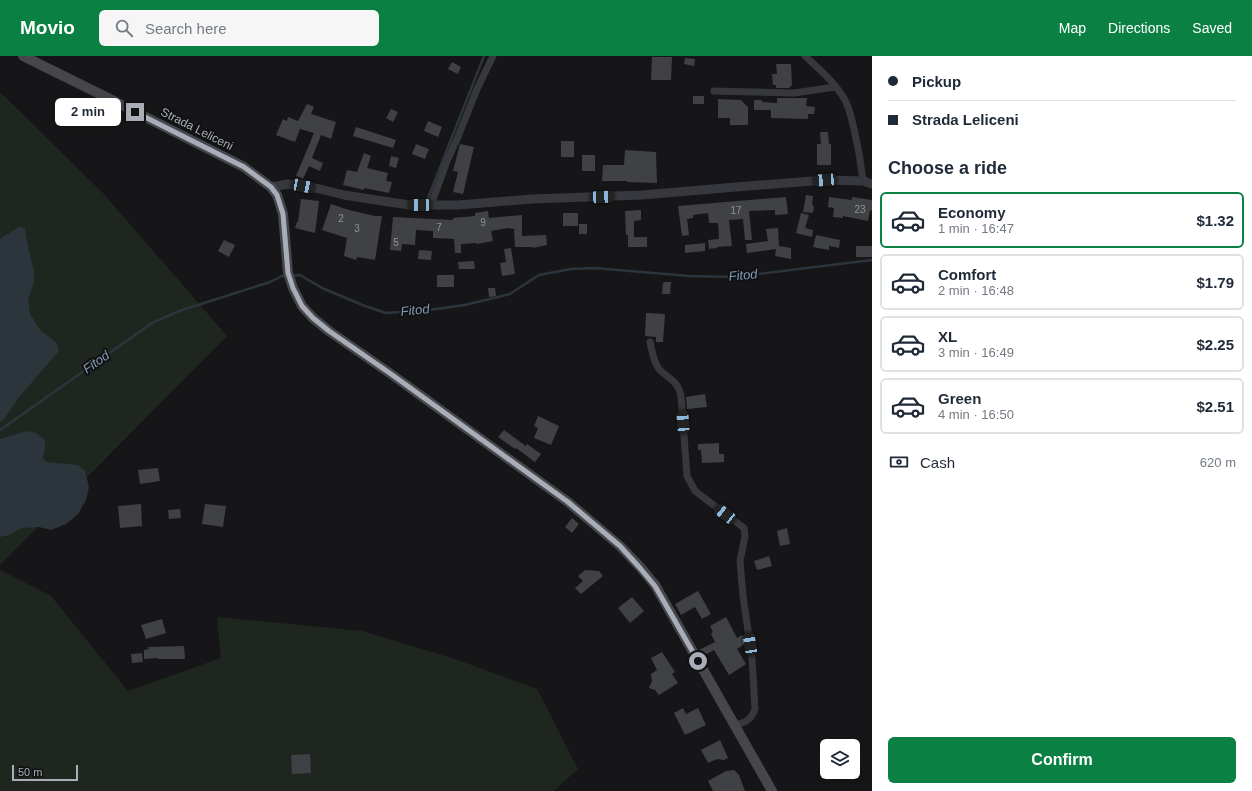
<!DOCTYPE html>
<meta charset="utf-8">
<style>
body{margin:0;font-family:Arial,sans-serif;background:#f6f6f7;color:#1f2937;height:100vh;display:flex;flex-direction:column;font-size:15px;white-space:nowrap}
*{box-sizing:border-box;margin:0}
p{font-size:13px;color:#747a83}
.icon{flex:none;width:22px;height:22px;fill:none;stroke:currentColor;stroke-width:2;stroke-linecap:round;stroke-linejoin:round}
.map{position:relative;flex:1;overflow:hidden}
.drawer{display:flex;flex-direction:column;background:#fff;width:380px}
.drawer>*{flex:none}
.guide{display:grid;align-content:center;height:88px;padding:0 16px;background:#fff}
.tools{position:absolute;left:820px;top:683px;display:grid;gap:8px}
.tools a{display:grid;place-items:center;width:40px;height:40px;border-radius:6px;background:#fff;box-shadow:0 2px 10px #0003;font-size:20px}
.scale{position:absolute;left:12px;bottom:10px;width:66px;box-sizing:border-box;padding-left:4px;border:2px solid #a8adb8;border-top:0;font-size:11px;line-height:14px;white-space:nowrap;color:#a8adb8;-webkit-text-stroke:3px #111113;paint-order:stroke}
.end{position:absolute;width:18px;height:18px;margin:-9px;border:5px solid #a8adb8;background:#111;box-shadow:0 0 0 2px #111}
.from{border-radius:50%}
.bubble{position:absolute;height:28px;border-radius:6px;background:#fff;box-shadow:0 2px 10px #0003;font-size:13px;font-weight:700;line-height:28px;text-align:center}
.car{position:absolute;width:12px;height:24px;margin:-12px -6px;border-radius:5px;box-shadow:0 0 3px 1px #0007;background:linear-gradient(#222 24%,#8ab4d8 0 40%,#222 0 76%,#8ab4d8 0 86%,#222 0)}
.guide b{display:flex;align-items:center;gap:14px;height:38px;font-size:15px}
.guide b+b{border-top:1px solid #e0e1e3}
.guide i{width:10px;height:10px;background:#1f2937}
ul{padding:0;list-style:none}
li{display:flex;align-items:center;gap:12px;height:56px;margin:0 8px 6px;padding:0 8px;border:2px solid #e0e1e3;border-radius:6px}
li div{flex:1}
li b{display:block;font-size:15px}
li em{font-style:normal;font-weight:700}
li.active{border-color:#0b8043}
li>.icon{width:36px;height:36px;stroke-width:1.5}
h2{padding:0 16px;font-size:18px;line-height:48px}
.pay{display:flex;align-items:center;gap:10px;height:44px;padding:0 16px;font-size:15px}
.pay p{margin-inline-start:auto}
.action{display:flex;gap:8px;margin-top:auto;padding:8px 16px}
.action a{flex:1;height:46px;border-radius:6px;background:#0b8043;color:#fff;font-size:16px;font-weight:700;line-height:46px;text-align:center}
header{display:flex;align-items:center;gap:24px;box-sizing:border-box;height:56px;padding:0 20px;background:#0b8043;color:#fff}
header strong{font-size:19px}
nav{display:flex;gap:22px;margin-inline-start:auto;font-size:14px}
.search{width:280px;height:36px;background:#f6f6f7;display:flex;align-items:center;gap:10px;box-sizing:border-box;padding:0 14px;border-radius:6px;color:#747a83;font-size:15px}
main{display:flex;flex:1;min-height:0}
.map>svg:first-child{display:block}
.green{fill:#1e261f}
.water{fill:#2c353c}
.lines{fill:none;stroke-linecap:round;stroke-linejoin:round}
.stream{stroke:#2c353c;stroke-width:2.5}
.building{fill:#404145}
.minor{stroke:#37383d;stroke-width:7}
.tertiary{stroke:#37383d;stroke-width:9}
.secondary{stroke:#45474d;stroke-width:10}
.route{stroke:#a8adb8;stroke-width:5}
.labels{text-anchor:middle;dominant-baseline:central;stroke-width:4;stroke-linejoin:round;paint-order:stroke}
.number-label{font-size:10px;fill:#8e929b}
.street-label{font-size:12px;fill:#a8adb8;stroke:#111113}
.water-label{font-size:13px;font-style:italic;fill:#7f9bb3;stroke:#111113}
</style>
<header>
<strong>Movio</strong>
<div class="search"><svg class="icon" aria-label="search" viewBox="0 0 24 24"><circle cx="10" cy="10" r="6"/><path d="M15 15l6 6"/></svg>Search here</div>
<nav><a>Map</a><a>Directions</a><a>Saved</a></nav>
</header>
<main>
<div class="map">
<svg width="872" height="735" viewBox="0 0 872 735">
<rect width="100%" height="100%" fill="#161618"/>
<g class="green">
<polygon points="0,36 102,136 227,280 0,509"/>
<polygon points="0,514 51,540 128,635 221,602 217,561 362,575 455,603 537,633 578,713 554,735 0,735"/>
</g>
<g class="water">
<polygon points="19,171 25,172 28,191 34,215 34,226 28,244 30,258 40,274 57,287 59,295 19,341 4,363 0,366 0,183"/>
<polygon points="27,375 36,377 45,384 45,392 43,402 46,406 78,409 85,415 89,431 86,444 78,458 66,468 51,474 39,471 21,472 9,479 0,481 0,383"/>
</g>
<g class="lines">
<g class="stream">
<polyline points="426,147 484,0"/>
<polyline points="292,220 300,219 322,232 365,250 386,257 429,254 465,249 510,238 539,219 571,213 594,212 689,220 734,221 872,204"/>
<polyline points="0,374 152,267 179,255 270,226 282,220 287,220"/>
</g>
</g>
<g class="building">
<polygon points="652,1 672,1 671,24 651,24"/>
<polygon points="685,2 695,3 694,10 684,8"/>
<polygon points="452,6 461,11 458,18 448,13"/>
<polygon points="776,8 791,8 792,29 789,32 776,32 776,29 773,29 772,18 777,18"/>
<rect x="693" y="40" width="11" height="8"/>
<polygon points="777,42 807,42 806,50 815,51 814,58 808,58 808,63 771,62 771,54 754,54 754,44 762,44 762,46 777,47"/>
<polygon points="718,43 741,44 748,51 748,69 730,69 730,62 718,62"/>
<polygon points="307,48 314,51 311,58 336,66 331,83 321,79 312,102 323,107 320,115 309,110 303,123 296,120 314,77 300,73 295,86 276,79 283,63 287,65 288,61 298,65"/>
<polygon points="391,53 398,56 393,66 386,62"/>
<polygon points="428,65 442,71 438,81 424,75"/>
<polygon points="356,71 396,84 393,92 353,80"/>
<polygon points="820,76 828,76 829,88 831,88 831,109 817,109 817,88 821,88"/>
<rect x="561" y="85" width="13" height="16"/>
<polygon points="416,88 429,93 425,103 412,98"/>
<polygon points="460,88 474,91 463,138 453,136 458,116 453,115"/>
<polygon points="625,94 656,96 657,127 627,126 627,125 602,125 603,109 624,109"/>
<polygon points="364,97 371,100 367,112 388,117 386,125 392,126 389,137 364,132 364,134 343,129 347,114 357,116"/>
<rect x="582" y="99" width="13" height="16"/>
<polygon points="391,100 399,102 396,112 389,110"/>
<polygon points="806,139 813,140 812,149 814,150 813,157 803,156"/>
<polygon points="786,141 788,158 775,159 775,154 749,155 752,184 745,184 743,163 729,164 732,190 717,191 717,192 709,193 708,184 719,183 718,167 709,167 708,157 693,159 693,162 687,163 689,179 682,180 678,150"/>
<polygon points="829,141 852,144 852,141 872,144 872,155 870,154 868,165 843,160 843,162 833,161 834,152 828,151"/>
<polygon points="301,143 319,145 315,177 295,172 297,166 298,166"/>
<polygon points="331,148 349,154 375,160 382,160 375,204 357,201 356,204 344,200 347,182 322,174"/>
<polygon points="641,154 641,164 634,165 634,181 647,181 647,191 628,191 628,179 626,179 625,155"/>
<polygon points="488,155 489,162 522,159 522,180 546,179 547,189 533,192 533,191 515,191 514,173 508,172 491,175 493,185 477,188 476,187 461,188 461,197 455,197 454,183 433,182 433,175 416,174 415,189 402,188 401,195 390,194 393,161 453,164 453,162 475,160 475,157"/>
<rect x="563" y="157" width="15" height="13"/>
<polygon points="801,157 809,159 805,172 813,174 812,181 796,177"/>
<rect x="579" y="168" width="8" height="10"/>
<polygon points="778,172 779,190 791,192 791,203 775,200 776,193 747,197 746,188 768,185 766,173"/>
<polygon points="816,179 840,184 839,192 829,190 829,194 813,191"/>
<polygon points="224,184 235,189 229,201 218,195"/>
<polygon points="705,187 705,195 685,197 685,189"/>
<rect x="856" y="190" width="16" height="11"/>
<polygon points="511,192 515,218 502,220 500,207 506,206 504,193"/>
<polygon points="419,194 432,195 431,204 418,203"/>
<polygon points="474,205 475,213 459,213 458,206"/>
<rect x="437" y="219" width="17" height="12"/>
<polygon points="665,226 671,226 670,238 662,238 663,227"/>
<polygon points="488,232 495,232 496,240 489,241"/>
<polygon points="646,257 665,258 663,286 656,286 656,281 645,280"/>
<polygon points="705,338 707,351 687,353 686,341"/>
<polygon points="538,360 559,370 551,389 534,382 538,372 534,370"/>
<polygon points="504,374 526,390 527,388 541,398 535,406 516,392 515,393 498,381"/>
<polygon points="719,387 719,398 724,398 724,406 702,407 701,394 698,394 698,388"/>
<polygon points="158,412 160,425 140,428 138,414"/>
<polygon points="141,448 142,470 120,472 118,450"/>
<polygon points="205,448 226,450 223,471 202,468"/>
<polygon points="180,453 181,462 169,463 168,454"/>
<polygon points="572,462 579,468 572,477 565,471"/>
<polygon points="787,472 790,488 780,490 777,475"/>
<polygon points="769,500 772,510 757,514 754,505"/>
<polygon points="585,514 599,515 603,520 581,538 575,532 583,525 578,520"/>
<polygon points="698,535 711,558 702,563 695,551 681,559 675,548"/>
<polygon points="632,541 644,555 630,567 618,552"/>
<polygon points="726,561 737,582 742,579 744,582 745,588 737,593 746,608 729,619 714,594 703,600 699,594 715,586 711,578 713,576 710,570"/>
<polygon points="162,563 166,577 146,583 141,569"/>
<polygon points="184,590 185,603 158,603 158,602 144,603 144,594 149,593 148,591"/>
<polygon points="662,596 675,616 672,618 678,627 659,639 655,634 649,632 652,625 651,618 657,614 651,602"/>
<polygon points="142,597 143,606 132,607 131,598"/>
<polygon points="683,652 686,658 698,652 706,669 685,679 674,657"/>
<polygon points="720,684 728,702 724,704 717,703 708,707 701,694"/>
<polygon points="310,698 311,717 292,718 291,699"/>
<polygon points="734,714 739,719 745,735 713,735 708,725 726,715"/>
</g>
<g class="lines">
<g class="minor">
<path d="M 805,0 C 819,13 837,28 846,46 C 850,55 852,64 854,73 C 858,90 861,107 863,125"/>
<polyline points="714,35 794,37 835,31"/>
<polyline points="431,149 447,105 458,81 477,33 493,0"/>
<path d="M 650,286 C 652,295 653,305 659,313 C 669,324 678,324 681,340 L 687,420 L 695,435 L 744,472 L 745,480 L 740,505 L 743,540 L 752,602 L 755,653 C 751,665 745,666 734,670"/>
</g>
<polyline class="tertiary" points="271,131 288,128 320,133 344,139 389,146 410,149 458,149 532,143 642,139 748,130 825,124 863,125 872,128"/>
<polyline class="secondary" points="23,0 108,42 244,111 271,131 277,139 283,158 288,217 293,232 302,250 313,262 329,275 391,318 568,446 620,490 641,512 655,529 772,735"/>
</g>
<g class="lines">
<polyline class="route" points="135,56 244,111 271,131 277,139 283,158 288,217 293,232 302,250 313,262 329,275 391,318 568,446 620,490 640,512 655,530 698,605"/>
</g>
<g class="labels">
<g class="number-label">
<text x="860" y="153">23</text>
<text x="736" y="154">17</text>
<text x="341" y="162">2</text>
<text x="483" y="166">9</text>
<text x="439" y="171">7</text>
<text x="357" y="172">3</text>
<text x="396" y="186">5</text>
</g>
<g class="street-label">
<text transform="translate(197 73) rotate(27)">Strada Leliceni</text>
</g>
<g class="water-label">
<text transform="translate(743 219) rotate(-5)">Fitod</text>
<text transform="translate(415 254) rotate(-6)">Fitod</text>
<text transform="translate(96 306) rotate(-35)">Fitod</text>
</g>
</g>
</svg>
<div class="tools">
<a><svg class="icon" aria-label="layers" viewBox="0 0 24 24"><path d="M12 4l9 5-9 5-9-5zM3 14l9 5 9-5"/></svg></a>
</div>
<div class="scale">50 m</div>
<i class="end from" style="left:698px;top:605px"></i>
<i class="end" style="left:135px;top:56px"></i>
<div class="bubble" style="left:55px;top:42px;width:66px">2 min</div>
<i class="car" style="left:825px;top:124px;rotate:266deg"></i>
<i class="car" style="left:303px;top:130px;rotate:101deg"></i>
<i class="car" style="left:602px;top:141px;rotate:88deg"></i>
<i class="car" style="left:420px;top:149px;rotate:271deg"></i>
<i class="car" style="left:683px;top:366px;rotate:356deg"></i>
<i class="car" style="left:725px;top:458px;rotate:308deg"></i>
<i class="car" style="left:750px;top:588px;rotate:351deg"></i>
</div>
<section class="drawer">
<div class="guide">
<b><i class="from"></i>Pickup</b>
<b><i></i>Strada Leliceni</b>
</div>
<h2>Choose a ride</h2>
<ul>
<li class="active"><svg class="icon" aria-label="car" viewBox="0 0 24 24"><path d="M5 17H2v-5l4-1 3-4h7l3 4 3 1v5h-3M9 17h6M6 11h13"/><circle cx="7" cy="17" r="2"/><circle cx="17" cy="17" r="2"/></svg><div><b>Economy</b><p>1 min · 16:47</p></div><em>$1.32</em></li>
<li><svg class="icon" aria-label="car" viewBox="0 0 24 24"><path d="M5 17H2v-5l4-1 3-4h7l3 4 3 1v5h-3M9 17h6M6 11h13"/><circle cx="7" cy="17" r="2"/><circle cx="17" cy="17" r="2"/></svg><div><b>Comfort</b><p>2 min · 16:48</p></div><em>$1.79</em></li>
<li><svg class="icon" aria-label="car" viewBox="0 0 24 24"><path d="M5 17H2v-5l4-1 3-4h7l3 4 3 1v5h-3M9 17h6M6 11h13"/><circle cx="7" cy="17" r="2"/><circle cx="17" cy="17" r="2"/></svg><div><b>XL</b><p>3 min · 16:49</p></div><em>$2.25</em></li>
<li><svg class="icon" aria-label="car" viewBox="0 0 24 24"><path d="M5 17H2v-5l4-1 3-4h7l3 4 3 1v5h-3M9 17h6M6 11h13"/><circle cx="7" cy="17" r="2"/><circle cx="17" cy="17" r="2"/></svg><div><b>Green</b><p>4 min · 16:50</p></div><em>$2.51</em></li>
</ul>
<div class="pay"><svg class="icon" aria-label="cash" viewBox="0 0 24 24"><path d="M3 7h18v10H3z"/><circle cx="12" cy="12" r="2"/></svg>Cash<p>620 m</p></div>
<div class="action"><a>Confirm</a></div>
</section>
</main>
